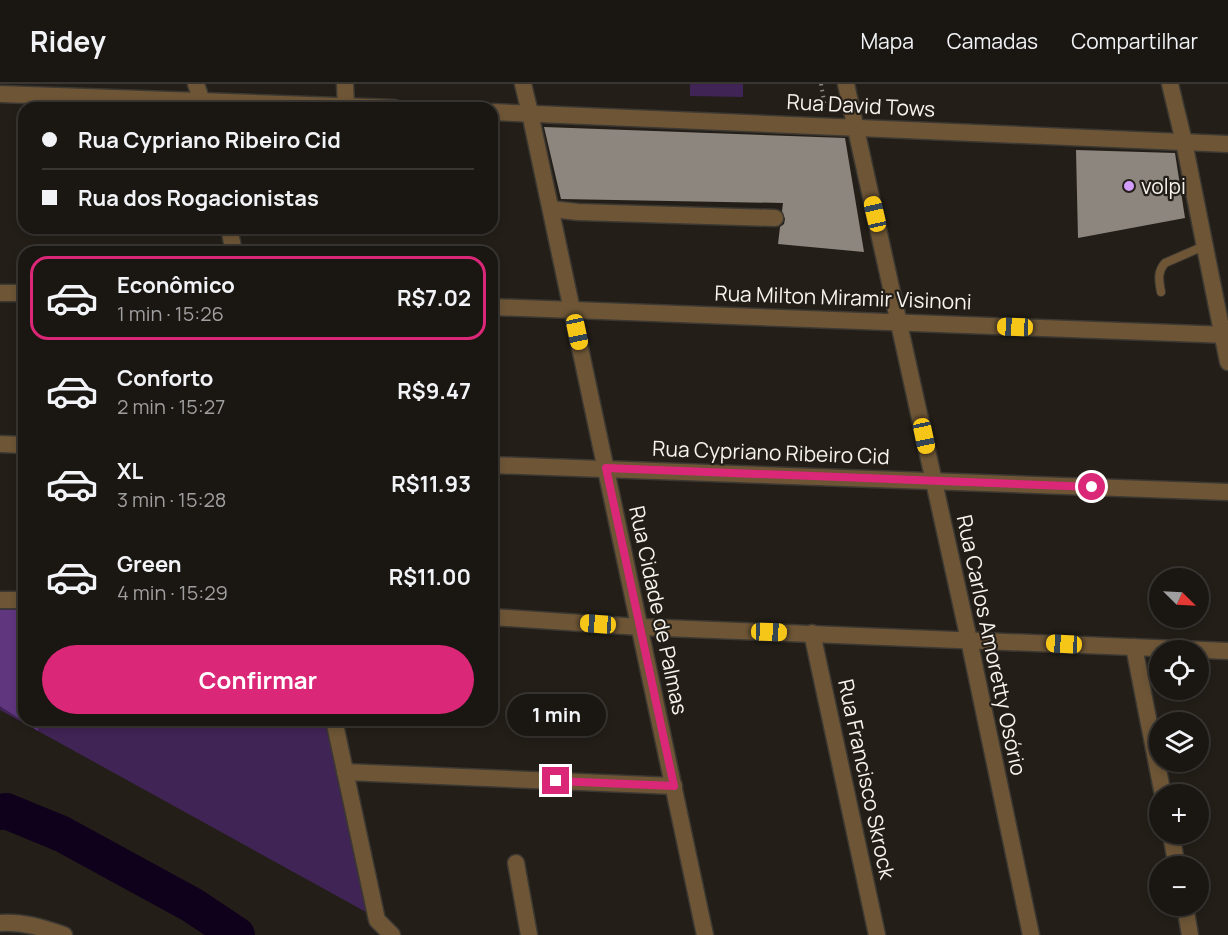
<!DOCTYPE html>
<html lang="pt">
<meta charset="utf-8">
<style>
body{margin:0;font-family:Manrope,sans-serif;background:#272320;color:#f1f3f6;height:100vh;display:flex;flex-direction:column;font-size:22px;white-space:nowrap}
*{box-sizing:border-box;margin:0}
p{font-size:20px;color:#9f9f9f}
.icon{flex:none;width:33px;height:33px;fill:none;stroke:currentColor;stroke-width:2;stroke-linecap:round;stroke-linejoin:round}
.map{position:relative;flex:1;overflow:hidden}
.details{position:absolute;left:18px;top:162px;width:480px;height:480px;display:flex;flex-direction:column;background:#1a1612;border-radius:18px;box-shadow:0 3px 9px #0003,0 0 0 2px #383532}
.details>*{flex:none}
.banner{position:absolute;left:18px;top:18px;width:480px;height:132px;border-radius:18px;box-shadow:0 3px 9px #0003,0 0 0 2px #383532;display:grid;align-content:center;height:132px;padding:0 24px;background:#1a1612}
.needle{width:39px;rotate:114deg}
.controls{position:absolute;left:1149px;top:484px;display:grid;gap:12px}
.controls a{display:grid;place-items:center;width:60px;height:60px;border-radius:50%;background:#1a1612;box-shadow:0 3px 9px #0003,0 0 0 2px #383532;font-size:30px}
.end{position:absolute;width:27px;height:27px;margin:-14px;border:8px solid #db2777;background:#fff;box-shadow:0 0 0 3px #fff}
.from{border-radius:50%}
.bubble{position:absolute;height:42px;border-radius:21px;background:#1a1612;box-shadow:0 3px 9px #0003,0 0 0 2px #383532;font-size:20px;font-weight:700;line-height:42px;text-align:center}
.car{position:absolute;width:18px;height:36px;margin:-18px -9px;border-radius:8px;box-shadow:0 0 4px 2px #0007;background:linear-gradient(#f5c518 24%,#345 0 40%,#f5c518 0 76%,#345 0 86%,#f5c518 0)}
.banner b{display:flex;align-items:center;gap:21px;height:57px;font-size:22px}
.banner b+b{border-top:2px solid #383532}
.banner i{width:15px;height:15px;background:#f1f3f6}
ul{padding:10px 0 0;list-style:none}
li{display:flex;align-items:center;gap:18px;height:84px;margin:0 12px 9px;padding:0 12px;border:3px solid transparent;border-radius:18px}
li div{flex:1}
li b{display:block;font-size:22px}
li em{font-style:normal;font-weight:700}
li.current{border-color:#db2777}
li>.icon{width:54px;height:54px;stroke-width:1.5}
.action{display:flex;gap:12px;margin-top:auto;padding:12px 24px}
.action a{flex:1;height:69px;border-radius:36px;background:#db2777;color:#fff;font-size:24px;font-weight:700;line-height:69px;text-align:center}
header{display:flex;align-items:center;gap:36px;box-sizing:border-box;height:84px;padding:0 30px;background:#1a1612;border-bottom:2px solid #383532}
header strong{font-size:28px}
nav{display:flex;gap:33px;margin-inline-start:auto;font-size:21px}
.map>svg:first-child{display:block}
.green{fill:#412456}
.forest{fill:#60367f}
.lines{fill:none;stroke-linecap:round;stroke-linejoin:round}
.river{stroke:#0f001c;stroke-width:36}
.building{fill:#8c867e}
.service-casing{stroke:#3c3832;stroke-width:10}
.minor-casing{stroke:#3c3832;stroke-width:19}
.tertiary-casing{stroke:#3c3832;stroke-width:19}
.path{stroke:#8d8883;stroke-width:4;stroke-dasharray:1.5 4.5;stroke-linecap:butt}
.service{stroke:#6d5536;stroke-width:8}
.minor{stroke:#6d5536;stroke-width:16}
.tertiary{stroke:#6d5536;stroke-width:16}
.route{stroke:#db2777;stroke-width:8}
.poi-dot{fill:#d29dfd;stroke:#231e18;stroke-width:2}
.labels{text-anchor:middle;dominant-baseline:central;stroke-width:4.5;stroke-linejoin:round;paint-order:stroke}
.street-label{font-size:21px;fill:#f7f3ef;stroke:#231e18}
.poi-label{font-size:21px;fill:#f7f3ef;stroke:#231e18;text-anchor:start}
</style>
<header>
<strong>Ridey</strong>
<nav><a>Mapa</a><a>Camadas</a><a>Compartilhar</a></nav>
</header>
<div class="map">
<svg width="1228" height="851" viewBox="0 0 1228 851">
<rect width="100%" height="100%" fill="#231e18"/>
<g class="green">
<polygon points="690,0 743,0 743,13 690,12"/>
<polygon points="0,520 24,521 24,636 325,636 366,828 0,626"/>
</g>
<polygon class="forest" points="0,526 24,526 24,636 38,636 38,647 0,622"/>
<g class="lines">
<polyline class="river" points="0,728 6,727 62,750 192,821 237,851"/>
</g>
<g class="building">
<polygon points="544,43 845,54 864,168 778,160 780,143 784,140 785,135 782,127 783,119 561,115"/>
<polygon points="1076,66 1175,69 1185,134 1078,154"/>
</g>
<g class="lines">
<defs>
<path id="service" d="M 1161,208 C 1159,197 1157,188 1165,179 L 1204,162"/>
<g id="minor">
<polyline points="196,0 204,24"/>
<polyline points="345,0 346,22"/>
<polyline points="523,0 530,29 705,851"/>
<polyline points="846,0 969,556 1031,851"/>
<polyline points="1170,0 1184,58 1228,278"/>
<polyline points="551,125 578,128 775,134"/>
<polyline points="229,144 234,168"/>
<polyline points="0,209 24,209"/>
<polyline points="492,223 1228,251"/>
<polyline points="0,360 24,361"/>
<polyline points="492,381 1228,408"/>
<polyline points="492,533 640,543 1228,567"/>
<polyline points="812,549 877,851"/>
<polyline points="1134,563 1163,711"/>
<polyline points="345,688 674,702"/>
<polyline points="1171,750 1177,783"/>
<polyline points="516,779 529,851"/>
<polyline points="1185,822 1190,851"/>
<path d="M 0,839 C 22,837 43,844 64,851"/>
</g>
<g id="tertiary">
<polyline points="0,10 394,24"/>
<polyline points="492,28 1228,60"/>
<polyline points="0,516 24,516"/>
<polyline points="334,636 377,836 392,851"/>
</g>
</defs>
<use href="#service" class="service-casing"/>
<use href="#minor" class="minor-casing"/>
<use href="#tertiary" class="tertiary-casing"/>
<polyline class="path" points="821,0 825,23 824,23"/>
<use href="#service" class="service"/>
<use href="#minor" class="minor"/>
<use href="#tertiary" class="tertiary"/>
</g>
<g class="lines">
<polyline class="route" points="556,697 674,702 606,384 1092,403"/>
</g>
<circle class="poi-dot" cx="1129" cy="102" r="6"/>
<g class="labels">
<g class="street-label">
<text transform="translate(861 21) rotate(3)">Rua David Tows</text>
<text transform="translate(843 213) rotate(2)">Rua Milton Miramir Visinoni</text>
<text transform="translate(771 368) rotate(2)">Rua Cypriano Ribeiro Cid</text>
<text transform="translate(659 526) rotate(78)">Rua Cidade de Palmas</text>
<text transform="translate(992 561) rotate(78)">Rua Carlos Amoretty Osório</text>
<text transform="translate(867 695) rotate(78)">Rua Francisco Skrock</text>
</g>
<g class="poi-label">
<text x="1141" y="102">volpi</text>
</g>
</g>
</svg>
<div class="controls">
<a><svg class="needle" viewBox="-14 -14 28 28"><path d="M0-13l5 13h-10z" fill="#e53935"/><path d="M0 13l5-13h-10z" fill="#9f9f9f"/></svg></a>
<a><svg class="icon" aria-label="locate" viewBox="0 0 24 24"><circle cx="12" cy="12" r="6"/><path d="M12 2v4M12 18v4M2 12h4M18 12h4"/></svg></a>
<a><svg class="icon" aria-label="layers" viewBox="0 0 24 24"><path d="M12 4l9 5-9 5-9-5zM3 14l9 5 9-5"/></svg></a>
<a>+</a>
<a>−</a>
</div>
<i class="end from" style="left:1092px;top:403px"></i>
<i class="end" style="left:556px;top:697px"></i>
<div class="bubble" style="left:507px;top:610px;width:99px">1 min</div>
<i class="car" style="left:875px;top:130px;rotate:347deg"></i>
<i class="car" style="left:1015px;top:243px;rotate:272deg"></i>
<i class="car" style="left:577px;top:248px;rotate:168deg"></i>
<i class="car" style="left:924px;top:352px;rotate:168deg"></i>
<i class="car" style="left:598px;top:540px;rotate:274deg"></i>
<i class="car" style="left:769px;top:548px;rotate:92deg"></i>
<i class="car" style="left:1064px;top:560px;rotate:273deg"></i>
<div class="banner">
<b><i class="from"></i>Rua Cypriano Ribeiro Cid</b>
<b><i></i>Rua dos Rogacionistas</b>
</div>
<section class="details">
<ul>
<li class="current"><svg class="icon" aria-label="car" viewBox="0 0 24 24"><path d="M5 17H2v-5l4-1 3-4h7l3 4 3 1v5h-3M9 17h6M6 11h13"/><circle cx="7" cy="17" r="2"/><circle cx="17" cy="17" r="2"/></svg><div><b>Econômico</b><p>1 min · 15:26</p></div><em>R$7.02</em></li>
<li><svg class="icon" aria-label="car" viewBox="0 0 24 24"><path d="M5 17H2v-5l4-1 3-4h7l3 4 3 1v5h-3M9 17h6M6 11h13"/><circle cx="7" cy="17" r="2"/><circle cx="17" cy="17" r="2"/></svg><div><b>Conforto</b><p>2 min · 15:27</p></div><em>R$9.47</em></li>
<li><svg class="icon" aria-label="car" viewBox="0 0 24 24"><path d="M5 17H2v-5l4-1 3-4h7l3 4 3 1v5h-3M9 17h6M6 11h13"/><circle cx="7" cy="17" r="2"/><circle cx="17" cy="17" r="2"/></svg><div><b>XL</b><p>3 min · 15:28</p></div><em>R$11.93</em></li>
<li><svg class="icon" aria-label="car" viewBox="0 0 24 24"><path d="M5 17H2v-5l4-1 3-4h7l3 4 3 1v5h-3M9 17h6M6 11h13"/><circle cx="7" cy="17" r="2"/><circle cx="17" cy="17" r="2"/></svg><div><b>Green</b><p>4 min · 15:29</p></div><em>R$11.00</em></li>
</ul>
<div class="action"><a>Confirmar</a></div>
</section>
</div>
